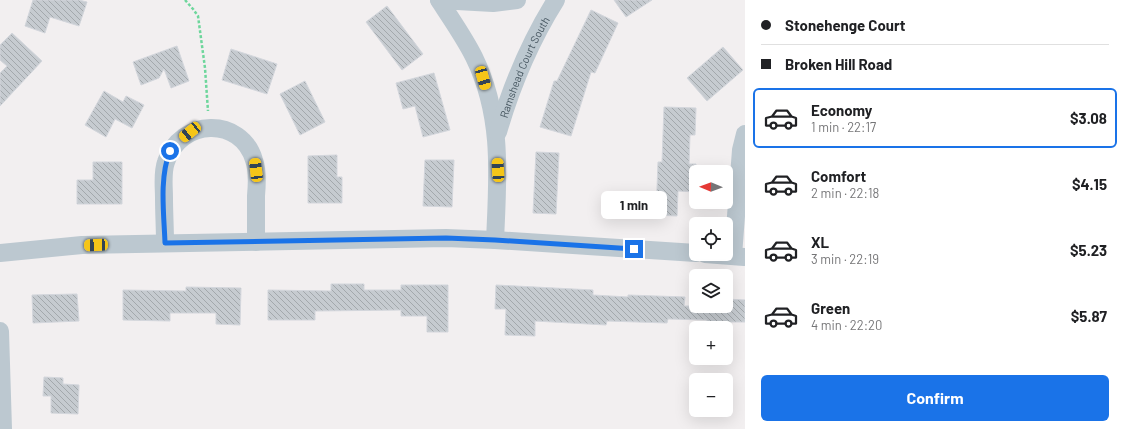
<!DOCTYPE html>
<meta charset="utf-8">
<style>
body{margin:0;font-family:Barlow,sans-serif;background:#f6f6f6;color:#202124;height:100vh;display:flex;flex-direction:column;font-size:15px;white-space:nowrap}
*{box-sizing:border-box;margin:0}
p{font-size:13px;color:#757577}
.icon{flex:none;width:22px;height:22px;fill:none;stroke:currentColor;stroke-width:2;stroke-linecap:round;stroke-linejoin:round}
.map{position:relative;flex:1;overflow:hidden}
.details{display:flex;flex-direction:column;background:#fff;width:380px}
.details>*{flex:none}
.banner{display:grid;align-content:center;height:88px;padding:0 16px;background:#fff}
.needle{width:26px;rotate:271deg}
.controls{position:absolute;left:689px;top:165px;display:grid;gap:8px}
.controls a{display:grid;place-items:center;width:44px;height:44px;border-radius:6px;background:#fff;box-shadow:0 4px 16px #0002;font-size:20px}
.end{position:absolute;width:18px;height:18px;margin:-9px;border:5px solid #1a73e8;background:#fff;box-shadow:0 0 0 2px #fff}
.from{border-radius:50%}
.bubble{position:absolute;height:28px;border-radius:6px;background:#fff;box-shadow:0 4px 16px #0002;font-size:13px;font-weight:700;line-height:28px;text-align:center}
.car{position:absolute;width:12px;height:24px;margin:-12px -6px;border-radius:5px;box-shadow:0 0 3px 1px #0007;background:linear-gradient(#f5c518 24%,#345 0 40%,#f5c518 0 76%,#345 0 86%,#f5c518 0)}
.banner b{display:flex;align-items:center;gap:14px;height:38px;font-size:15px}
.banner b+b{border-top:1px solid #e0e0e0}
.banner i{width:10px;height:10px;background:#202124}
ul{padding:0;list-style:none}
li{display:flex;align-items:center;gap:12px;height:60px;margin:0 8px 6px;padding:0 8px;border:2px solid transparent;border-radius:6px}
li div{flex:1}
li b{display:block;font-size:15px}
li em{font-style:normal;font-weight:700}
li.on{border-color:#1a73e8}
li>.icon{width:36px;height:36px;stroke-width:1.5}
.primary-button{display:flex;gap:8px;margin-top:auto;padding:8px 16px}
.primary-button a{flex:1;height:46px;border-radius:6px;background:#1a73e8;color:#fff;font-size:16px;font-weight:700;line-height:46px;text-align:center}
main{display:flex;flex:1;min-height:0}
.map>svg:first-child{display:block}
.building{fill:url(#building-back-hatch);stroke:#d3d6dc}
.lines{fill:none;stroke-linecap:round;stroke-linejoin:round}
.path{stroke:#6ed69c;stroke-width:2.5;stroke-dasharray:3 2;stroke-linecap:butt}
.minor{stroke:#bcc8d0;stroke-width:18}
.route{stroke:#1a73e8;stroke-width:5}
.labels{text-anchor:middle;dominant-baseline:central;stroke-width:3;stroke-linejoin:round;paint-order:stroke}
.street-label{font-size:11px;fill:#45555f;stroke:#fff}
</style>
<main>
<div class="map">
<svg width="745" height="429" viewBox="0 0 745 429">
<defs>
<pattern id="building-back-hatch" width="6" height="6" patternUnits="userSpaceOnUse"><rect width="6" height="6" fill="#c6cbd0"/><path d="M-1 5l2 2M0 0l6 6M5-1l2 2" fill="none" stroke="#a3a8ac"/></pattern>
</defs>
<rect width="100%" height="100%" fill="#f2eff0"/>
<g class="building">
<polygon points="33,0 79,0 87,2 79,26 50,17 45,33 25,26"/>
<polygon points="614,0 652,0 626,17"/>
<polygon points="387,6 423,54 402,70 366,22"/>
<polygon points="591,10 618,23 595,73 591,72 571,136 540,127 554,81 557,81"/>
<polygon points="12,33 42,61 0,106 0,73 7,66 0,60 0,45"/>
<polygon points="177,46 189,81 171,88 164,69 159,78 141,85 133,62"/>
<polygon points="723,47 743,70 707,101 687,78"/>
<polygon points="231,49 277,64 267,94 222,80"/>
<polygon points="434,73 450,130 423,137 415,106 403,109 396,83"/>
<polygon points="305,81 325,122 300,135 280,94"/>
<polygon points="104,91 123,102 126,96 144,105 132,128 115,119 106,137 85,125"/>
<polygon points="664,107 696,108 695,135 690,135 689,164 696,164 696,192 678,191 677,216 656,215 658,162 662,162"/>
<polygon points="536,152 559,153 556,214 533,213"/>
<polygon points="337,155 337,177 342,177 342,203 308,203 308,156"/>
<polygon points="425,160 454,160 452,207 423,206"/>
<polygon points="93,162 122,162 122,204 77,204 77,180 93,180"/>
<polygon points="331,284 364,284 364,290 401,290 401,285 448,285 448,332 427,332 427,316 401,316 401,310 315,311 315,320 268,320 268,290 331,291"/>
<polygon points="496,285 593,290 593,295 628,297 628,295 685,297 684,306 726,306 726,299 745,300 745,322 731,322 730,328 706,328 707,320 668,319 667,323 607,321 606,325 535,321 535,336 505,335 506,309 495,309"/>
<polygon points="186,287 241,288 240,325 216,324 216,313 170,313 170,321 123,320 123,290 186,291"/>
<polygon points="77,294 79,321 33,323 32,295"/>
<polygon points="44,377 63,378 63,384 79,385 78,414 51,413 51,396 43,396"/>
</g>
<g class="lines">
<polyline class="path" points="185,0 193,9 198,16 205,68 208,111"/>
<g class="minor">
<path d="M 439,0 C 451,19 464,37 474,57 C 503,116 498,176 495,240"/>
<polyline points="439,0 493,3 517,0"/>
<path id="s1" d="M 498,132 C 512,84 529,43 556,0"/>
<path d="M 165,243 C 165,228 164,213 164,198 C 164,186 162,173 166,162 C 180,118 241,116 254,160 C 258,171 257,185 256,196 C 256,211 256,227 256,242"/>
<polyline points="0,253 82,245 446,238 495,240 696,253"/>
<polyline points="705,254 744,257"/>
<polyline points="733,256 741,150 745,134"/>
<polyline points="0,331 3,429"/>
</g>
</g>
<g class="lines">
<path class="route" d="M 170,151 C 159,178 164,214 165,243 L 446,238 L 495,240 L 634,249"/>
</g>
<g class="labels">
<g class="street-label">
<text stroke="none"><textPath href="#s1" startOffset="70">Ramshead Court South</textPath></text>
</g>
</g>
</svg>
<div class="controls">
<a><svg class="needle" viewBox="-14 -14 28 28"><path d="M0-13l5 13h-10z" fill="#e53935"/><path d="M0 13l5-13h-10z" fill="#757577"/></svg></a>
<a><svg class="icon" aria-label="locate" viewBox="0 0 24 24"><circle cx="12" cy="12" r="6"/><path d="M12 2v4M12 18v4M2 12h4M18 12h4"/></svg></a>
<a><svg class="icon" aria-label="layers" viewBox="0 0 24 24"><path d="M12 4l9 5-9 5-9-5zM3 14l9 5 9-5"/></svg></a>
<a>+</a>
<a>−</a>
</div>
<i class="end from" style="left:170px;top:151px"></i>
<i class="end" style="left:634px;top:249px"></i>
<div class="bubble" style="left:601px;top:191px;width:66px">1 min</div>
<i class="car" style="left:483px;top:78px;rotate:164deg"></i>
<i class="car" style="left:190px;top:132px;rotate:231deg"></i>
<i class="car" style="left:256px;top:170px;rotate:353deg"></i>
<i class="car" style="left:498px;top:170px;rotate:357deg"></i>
<i class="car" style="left:96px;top:245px;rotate:268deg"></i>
</div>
<section class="details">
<div class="banner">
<b><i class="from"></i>Stonehenge Court</b>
<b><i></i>Broken Hill Road</b>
</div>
<ul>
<li class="on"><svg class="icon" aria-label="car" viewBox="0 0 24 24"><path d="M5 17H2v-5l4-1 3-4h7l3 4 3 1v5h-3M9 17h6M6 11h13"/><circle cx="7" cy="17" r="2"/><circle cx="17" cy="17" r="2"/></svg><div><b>Economy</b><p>1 min · 22:17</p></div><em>$3.08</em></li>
<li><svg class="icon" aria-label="car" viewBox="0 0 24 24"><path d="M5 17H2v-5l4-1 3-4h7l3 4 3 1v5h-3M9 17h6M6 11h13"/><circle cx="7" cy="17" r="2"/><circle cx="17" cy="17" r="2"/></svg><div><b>Comfort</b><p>2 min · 22:18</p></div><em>$4.15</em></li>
<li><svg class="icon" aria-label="car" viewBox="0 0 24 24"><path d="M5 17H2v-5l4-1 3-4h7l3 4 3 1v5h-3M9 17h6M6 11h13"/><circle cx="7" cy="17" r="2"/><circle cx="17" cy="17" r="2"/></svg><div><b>XL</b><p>3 min · 22:19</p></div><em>$5.23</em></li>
<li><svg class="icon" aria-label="car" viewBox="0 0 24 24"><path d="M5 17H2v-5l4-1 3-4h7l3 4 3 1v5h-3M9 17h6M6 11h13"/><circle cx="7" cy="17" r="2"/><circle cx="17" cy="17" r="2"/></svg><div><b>Green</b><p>4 min · 22:20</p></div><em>$5.87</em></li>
</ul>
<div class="primary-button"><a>Confirm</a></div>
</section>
</main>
